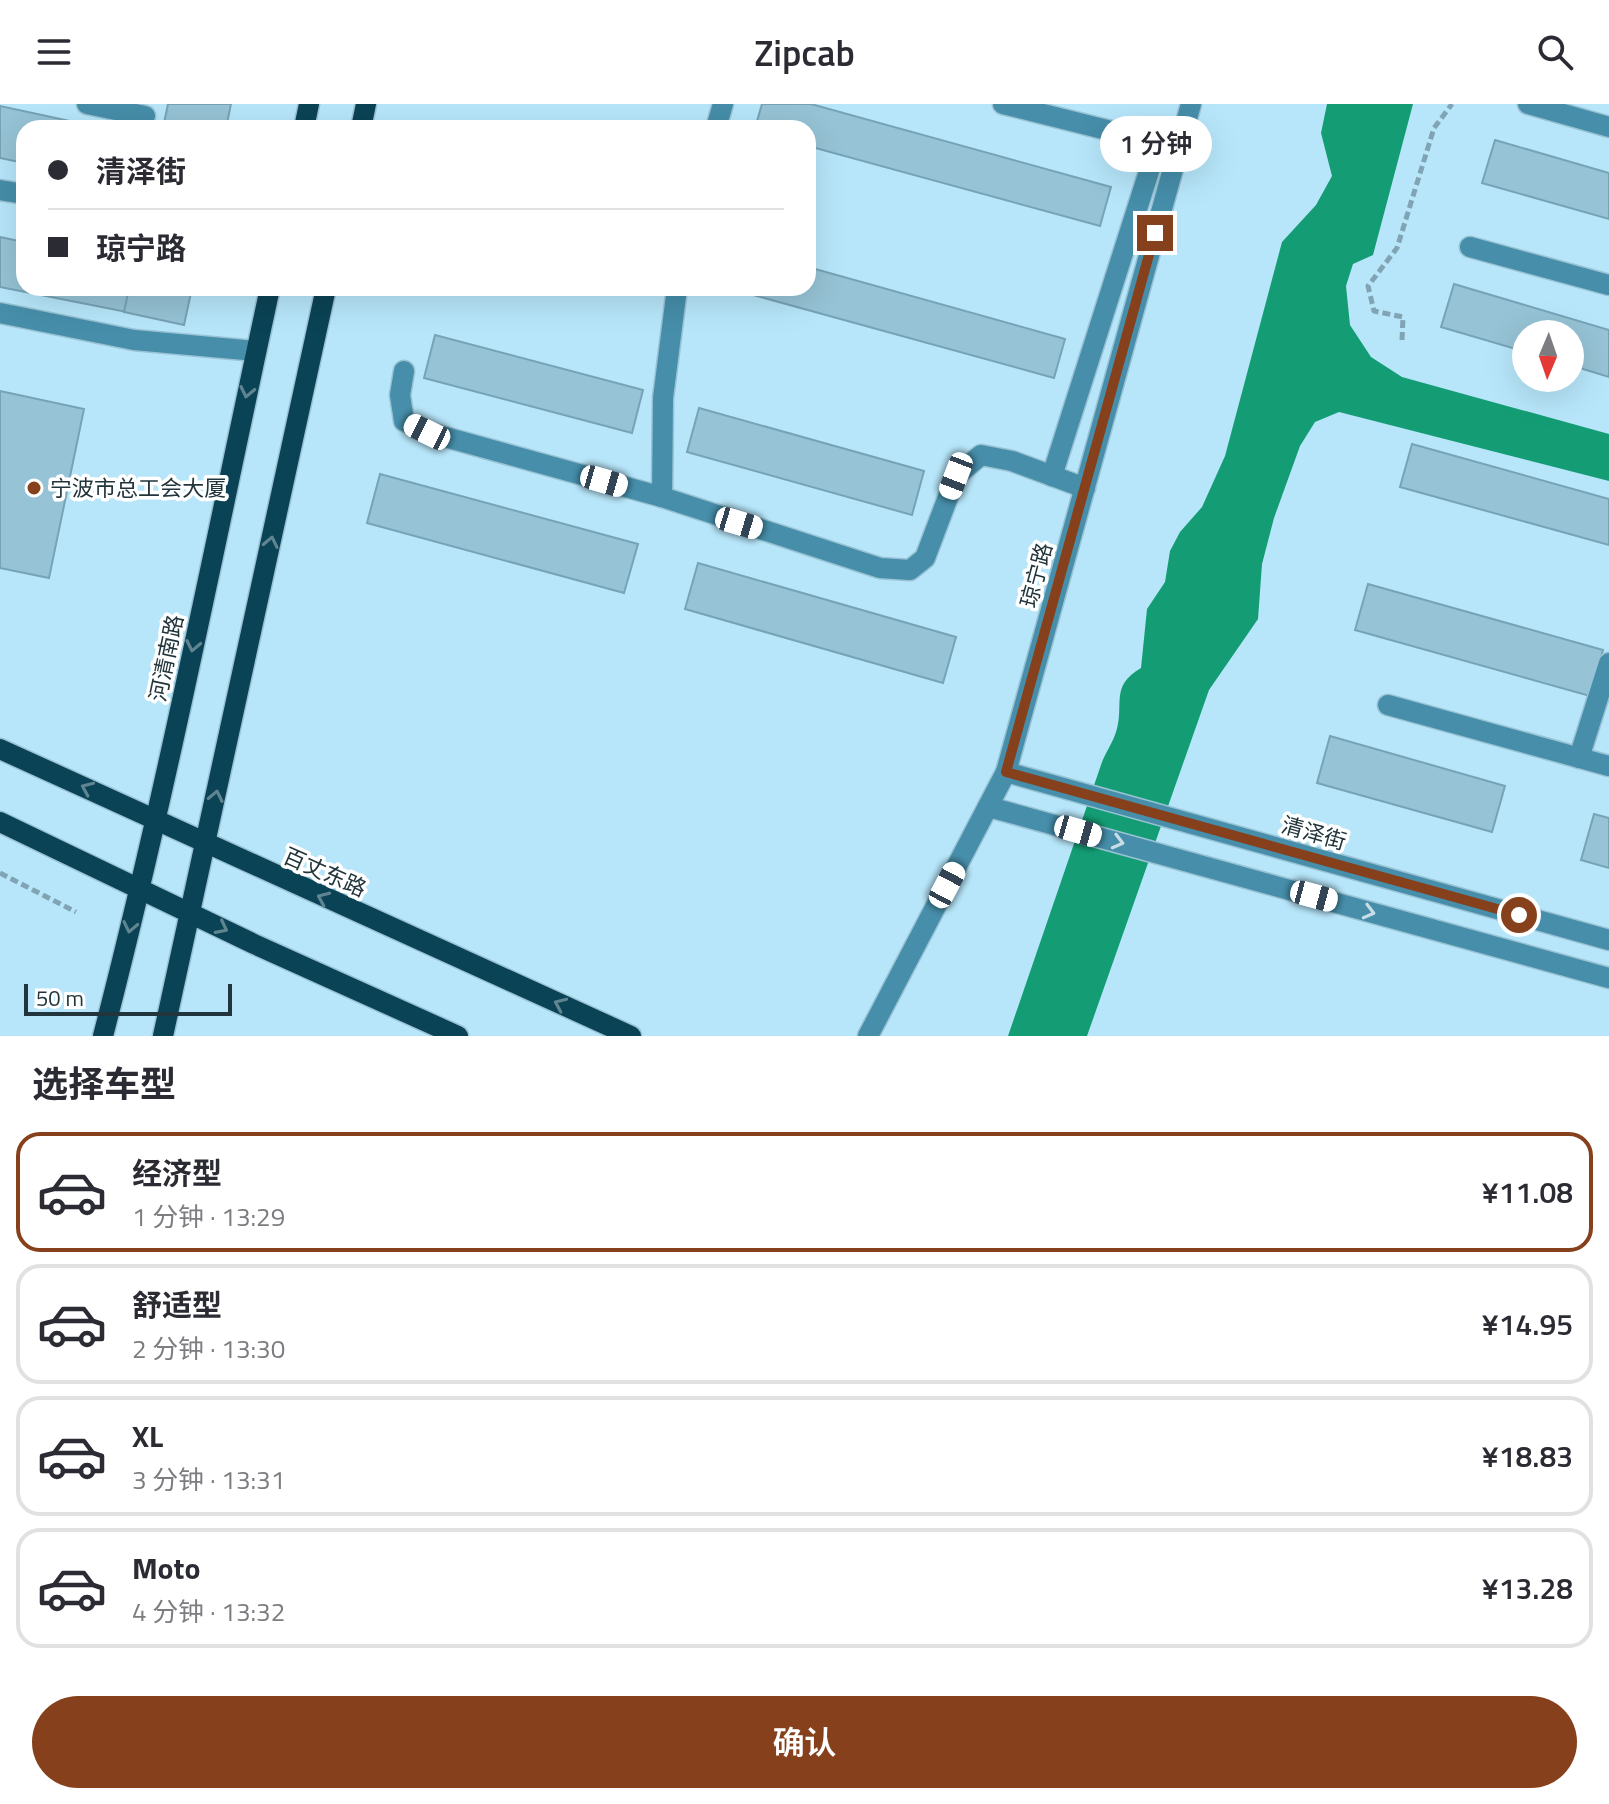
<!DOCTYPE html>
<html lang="zh">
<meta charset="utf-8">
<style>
body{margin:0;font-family:"Titillium Web","Noto Sans SC",sans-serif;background:#f2f2f3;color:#2b2b33;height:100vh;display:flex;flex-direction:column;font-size:30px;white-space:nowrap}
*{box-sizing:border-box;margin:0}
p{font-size:26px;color:#7c7c81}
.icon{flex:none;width:44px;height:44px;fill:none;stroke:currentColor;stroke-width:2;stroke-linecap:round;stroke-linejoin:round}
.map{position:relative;height:932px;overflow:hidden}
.side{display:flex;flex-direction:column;background:#fff;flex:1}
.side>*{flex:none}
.top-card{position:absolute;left:16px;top:16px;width:800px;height:176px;border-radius:24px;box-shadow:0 8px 32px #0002;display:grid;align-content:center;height:176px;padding:0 32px;background:#fff}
.needle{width:52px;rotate:182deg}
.controls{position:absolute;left:1512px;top:216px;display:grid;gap:16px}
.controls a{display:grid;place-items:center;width:72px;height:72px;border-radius:50%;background:#fff;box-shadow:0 8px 32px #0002;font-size:40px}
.scale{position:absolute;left:24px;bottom:20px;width:208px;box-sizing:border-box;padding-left:8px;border:4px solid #22353c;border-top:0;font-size:22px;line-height:28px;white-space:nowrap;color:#22353c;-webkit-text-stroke:6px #fefffe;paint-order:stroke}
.end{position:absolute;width:36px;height:36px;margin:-18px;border:10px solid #86401b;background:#fff;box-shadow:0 0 0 4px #fff}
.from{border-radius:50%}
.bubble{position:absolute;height:56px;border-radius:28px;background:#fff;box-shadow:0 8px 32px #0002;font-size:26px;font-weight:600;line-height:56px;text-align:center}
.car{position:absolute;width:24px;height:48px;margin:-24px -12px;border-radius:10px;box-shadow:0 0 6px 2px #0007;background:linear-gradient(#fff 24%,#345 0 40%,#fff 0 76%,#345 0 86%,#fff 0)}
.top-card b{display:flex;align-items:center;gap:28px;height:76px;font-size:30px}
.top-card b+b{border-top:2px solid #e1e1e2}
.top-card i{width:20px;height:20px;background:#2b2b33}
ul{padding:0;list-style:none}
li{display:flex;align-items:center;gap:24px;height:120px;margin:0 16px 12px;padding:0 16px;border:4px solid #e1e1e2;border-radius:24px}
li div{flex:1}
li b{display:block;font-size:30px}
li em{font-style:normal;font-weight:600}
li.current{border-color:#86401b}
li>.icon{width:72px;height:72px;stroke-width:1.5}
h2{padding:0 32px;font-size:36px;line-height:96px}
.cta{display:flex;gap:16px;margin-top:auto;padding:16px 32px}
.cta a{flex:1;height:92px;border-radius:48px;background:#86401b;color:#fff;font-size:32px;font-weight:600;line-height:92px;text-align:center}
header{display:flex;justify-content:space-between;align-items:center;height:104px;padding:0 32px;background:#fff;font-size:36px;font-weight:600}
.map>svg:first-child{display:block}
.water{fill:#149d74}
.building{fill:#96c3d6;stroke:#77a3b6;stroke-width:2}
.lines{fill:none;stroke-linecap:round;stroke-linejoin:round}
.minor-casing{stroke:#99c3d4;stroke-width:23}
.major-casing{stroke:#99c3d4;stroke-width:23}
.path{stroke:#80a4b3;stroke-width:5;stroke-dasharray:8 4;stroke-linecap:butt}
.minor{stroke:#468eaa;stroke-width:20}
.major{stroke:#0b4356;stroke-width:20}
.oneway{stroke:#608591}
.oneway2{stroke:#c7dde5}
.route{stroke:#86401b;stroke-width:10}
.poi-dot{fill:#86401b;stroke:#fefffe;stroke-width:3}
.labels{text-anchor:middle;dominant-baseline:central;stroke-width:7;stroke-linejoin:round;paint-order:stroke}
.poi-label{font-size:22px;fill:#22353c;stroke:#fefffe;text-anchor:start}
.street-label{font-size:22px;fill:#22353c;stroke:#fefffe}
</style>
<header><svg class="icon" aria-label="menu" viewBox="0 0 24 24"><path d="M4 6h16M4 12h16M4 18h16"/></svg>Zipcab<svg class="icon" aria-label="search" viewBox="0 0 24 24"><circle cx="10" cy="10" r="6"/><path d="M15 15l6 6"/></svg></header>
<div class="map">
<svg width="1609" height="932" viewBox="0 0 1609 932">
<rect width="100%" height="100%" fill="#b7e6fa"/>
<path class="water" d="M 1327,0 L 1413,0 L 1373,151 L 1353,160 L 1346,182 L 1350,221 L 1371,253 L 1402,273 L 1609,330 L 1609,377 L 1339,308 L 1315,318 L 1300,342 L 1274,414 L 1262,460 L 1258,515 L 1209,586 L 1087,932 L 1008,932 L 1102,658 C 1106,648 1113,638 1116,628 C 1125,600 1109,583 1141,564 L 1147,505 L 1165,478 L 1170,447 L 1180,428 L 1202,403 L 1225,352 L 1282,138 L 1316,101 L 1332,72 L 1321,29 Z"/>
<g class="building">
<polygon points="168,0 231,0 226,24 163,24"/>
<polygon points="762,0 811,0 1111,83 1100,122 808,42 808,24 755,24"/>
<polygon points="0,2 102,24 24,24 24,59 0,54"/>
<polygon points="1495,36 1609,69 1609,115 1482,79"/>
<polygon points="0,133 24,138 24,184 189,184 183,219 0,183"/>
<polygon points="808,163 1065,235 1054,274 728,184 808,184"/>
<polygon points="1454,180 1609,226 1609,273 1570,261 1570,230 1526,230 1526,248 1441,223"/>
<polygon points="129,184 192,184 184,221 124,208"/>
<polygon points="435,231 643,286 632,329 424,274"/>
<polygon points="0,287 84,305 49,474 0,464"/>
<polygon points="699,304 924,367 912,411 687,348"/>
<polygon points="1412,340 1609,395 1609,441 1400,383"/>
<polygon points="380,370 638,440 624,489 367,419"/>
<polygon points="698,459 956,533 943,579 685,505"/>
<polygon points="1368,480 1603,546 1590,592 1355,526"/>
<polygon points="1330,632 1505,682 1492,728 1317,679"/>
<polygon points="1594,710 1609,714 1609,764 1581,756"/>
</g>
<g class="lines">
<defs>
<g id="minor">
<polyline points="87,0 145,12"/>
<polyline points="1003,0 1171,42"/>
<polyline points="1528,0 1609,23"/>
<polyline points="716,24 723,0"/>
<polyline points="0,86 24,90"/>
<polyline points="1470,143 1609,181"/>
<polyline points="677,184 663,294 662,393 880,464 910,466 925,454 956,372 981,351 1012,357 1085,384"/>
<polyline points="0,209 134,236 256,247"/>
<polyline points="404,267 400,291 404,317 427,328 662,393"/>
<polyline points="1052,372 1158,39"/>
<polyline points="1388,601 1609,662"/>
<polyline points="1579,654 1609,559"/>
<polyline points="1006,668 1609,836"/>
<polyline points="989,703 1609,874"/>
<polyline points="868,932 1006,668 1191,0"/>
</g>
<g id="major">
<polyline points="304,24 309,0"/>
<polyline points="361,24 366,0"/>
<polyline points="0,645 631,932"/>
<polyline points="0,718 254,840 458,932"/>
<path d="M 103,932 C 167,685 216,434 270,184"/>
<polyline points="163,932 326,184"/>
</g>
</defs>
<use href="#minor" class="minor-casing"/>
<use href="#major" class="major-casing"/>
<g class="path">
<polyline points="1402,236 1403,213 1374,207 1368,182 1397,144 1434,24 1452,0"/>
<polyline points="0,769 76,808"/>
</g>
<use href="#minor" class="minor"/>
<use href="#major" class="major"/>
</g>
<defs><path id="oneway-chevron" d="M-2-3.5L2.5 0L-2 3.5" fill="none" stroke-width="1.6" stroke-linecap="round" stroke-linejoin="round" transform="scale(2)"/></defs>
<g class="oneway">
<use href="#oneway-chevron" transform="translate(247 288) rotate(102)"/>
<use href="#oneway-chevron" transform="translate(271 438) rotate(-78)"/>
<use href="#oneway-chevron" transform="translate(193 542) rotate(102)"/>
<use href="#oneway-chevron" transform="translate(87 684) rotate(-156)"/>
<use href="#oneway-chevron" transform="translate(216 692) rotate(-78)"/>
<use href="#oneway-chevron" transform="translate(323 794) rotate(-156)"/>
<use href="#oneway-chevron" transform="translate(130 823) rotate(102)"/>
<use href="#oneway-chevron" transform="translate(222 824) rotate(27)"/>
<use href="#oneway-chevron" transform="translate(560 900) rotate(-156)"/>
</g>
<g class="oneway2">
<use href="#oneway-chevron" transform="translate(1118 738) rotate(15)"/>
<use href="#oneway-chevron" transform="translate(1369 808) rotate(15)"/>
</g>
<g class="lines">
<polyline class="route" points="1155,129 1006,668 1519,811"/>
</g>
<circle class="poi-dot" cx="34" cy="384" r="8"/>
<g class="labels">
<g class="poi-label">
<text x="50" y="384">宁波市总工会大厦</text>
</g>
<g class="street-label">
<text transform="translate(1036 471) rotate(-75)">琼宁路</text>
<text transform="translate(166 554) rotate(-78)">河清南路</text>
<text transform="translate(1314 729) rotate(16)">清泽街</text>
<text transform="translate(325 768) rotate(24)">百丈东路</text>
</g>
</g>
</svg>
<div class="controls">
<a><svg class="needle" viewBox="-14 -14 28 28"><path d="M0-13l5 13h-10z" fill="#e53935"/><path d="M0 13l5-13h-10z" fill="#7c7c81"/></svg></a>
</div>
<div class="scale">50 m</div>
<i class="end from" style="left:1519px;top:811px"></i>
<i class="end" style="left:1155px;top:129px"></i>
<div class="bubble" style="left:1100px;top:12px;width:112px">1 分钟</div>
<i class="car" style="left:427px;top:328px;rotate:296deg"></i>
<i class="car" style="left:956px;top:372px;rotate:201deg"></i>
<i class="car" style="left:604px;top:377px;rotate:106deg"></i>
<i class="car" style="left:739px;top:419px;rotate:107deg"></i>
<i class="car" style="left:1078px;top:727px;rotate:106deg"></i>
<i class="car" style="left:947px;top:781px;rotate:28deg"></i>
<i class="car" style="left:1314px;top:792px;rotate:105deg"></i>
<div class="top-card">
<b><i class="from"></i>清泽街</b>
<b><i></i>琼宁路</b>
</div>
</div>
<section class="side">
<h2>选择车型</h2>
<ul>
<li class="current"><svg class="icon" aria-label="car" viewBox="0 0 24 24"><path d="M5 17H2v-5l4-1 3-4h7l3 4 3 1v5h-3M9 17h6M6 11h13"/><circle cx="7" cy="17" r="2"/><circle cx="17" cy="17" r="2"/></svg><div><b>经济型</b><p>1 分钟 · 13:29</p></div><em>¥11.08</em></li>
<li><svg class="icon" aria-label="car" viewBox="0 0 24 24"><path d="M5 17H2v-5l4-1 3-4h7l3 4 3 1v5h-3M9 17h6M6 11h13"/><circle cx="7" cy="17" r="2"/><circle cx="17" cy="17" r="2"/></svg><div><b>舒适型</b><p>2 分钟 · 13:30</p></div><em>¥14.95</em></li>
<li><svg class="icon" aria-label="car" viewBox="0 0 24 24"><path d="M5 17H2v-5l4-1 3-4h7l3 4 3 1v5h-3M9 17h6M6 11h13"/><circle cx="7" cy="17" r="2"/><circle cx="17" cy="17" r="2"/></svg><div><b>XL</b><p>3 分钟 · 13:31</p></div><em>¥18.83</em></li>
<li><svg class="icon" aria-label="car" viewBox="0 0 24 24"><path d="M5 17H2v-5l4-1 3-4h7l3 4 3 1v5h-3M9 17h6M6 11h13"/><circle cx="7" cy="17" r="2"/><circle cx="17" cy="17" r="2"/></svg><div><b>Moto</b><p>4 分钟 · 13:32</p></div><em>¥13.28</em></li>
</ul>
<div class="cta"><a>确认</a></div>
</section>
